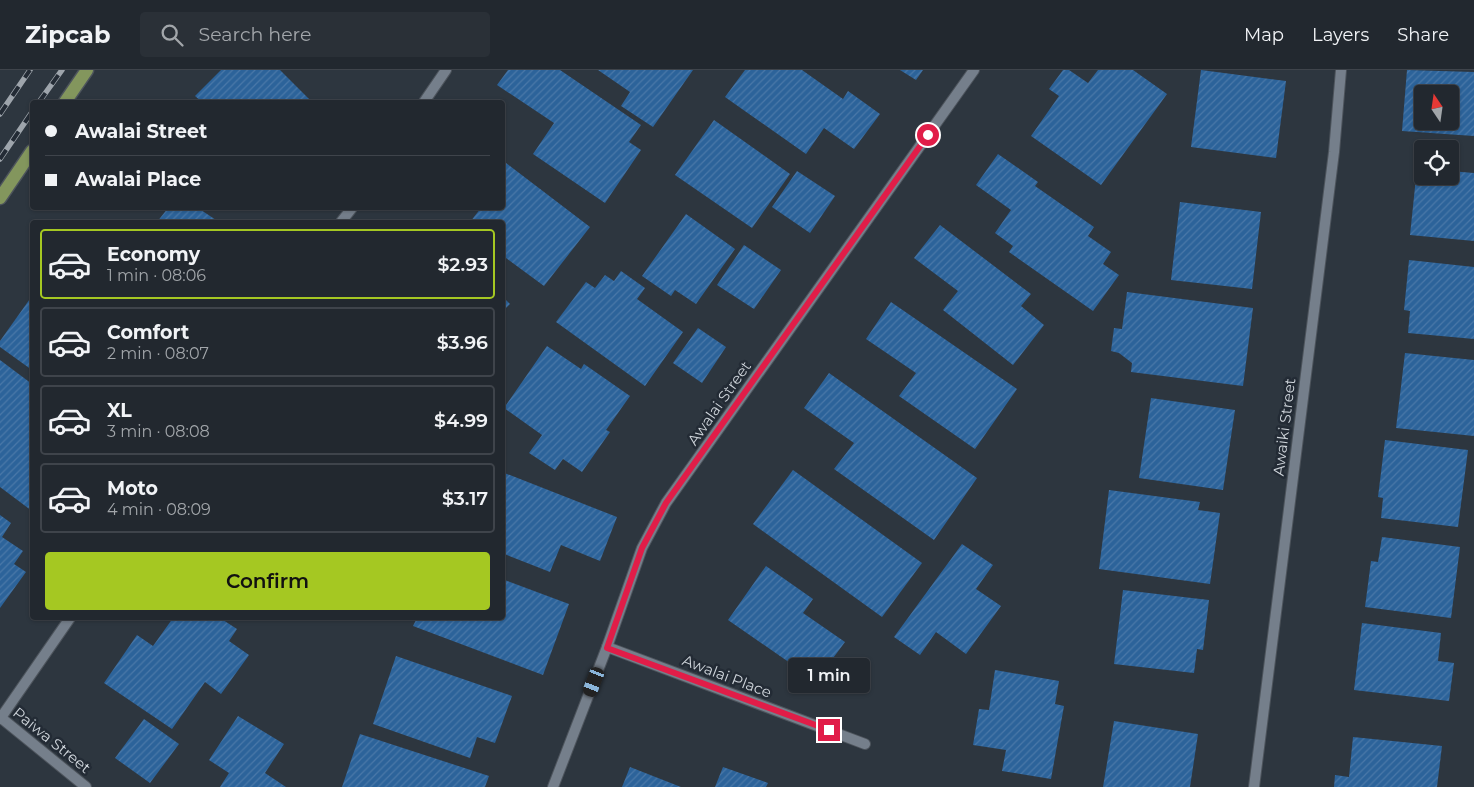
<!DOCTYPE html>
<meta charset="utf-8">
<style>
body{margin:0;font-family:Montserrat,sans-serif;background:#2a3037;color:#f1f3f6;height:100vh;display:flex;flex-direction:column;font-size:19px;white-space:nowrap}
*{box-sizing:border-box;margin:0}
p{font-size:16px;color:#a2a6aa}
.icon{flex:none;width:28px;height:28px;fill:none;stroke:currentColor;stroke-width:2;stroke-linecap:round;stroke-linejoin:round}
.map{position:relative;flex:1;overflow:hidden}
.sheet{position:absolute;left:30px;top:150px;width:475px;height:400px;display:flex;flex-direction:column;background:#22282f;border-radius:5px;box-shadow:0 1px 4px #0004,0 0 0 1px #3f444b}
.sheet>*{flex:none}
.top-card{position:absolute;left:30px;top:30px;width:475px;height:110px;border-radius:5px;box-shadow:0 1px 4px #0004,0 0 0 1px #3f444b;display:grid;align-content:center;height:110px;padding:0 15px;background:#22282f}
.needle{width:32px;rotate:347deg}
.fabs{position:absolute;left:1414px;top:15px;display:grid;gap:10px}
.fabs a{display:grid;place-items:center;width:45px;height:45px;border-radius:5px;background:#22282f;box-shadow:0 1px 4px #0004,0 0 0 1px #3f444b;font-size:25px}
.end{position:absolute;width:22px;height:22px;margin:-11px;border:6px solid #e11d48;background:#fff;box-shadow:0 0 0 2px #fff}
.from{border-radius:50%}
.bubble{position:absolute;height:35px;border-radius:5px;background:#22282f;box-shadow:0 1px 4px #0004,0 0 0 1px #3f444b;font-size:16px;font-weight:600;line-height:35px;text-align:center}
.car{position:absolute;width:15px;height:30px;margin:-15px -8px;border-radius:6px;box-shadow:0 0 4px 1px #0007;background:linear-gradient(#222 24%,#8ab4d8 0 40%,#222 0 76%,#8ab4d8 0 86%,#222 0)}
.top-card b{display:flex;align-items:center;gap:18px;height:48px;font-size:19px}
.top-card b+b{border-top:1px solid #3f444b}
.top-card i{width:12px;height:12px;background:#f1f3f6}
ul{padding:9px 0 0;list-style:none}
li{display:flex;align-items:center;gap:15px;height:70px;margin:0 10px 8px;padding:0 5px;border:2px solid #3f444b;border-radius:5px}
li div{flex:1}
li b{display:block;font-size:19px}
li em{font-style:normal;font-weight:600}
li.on{border-color:#a5c822}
li>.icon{width:45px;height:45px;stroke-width:1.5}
.cta{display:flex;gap:10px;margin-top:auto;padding:10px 15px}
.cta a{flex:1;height:58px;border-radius:5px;background:#a5c822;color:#111;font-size:20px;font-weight:600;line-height:58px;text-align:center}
header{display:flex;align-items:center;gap:30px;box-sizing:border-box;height:70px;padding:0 25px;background:#22282f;border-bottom:1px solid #3f444b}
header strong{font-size:24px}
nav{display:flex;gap:28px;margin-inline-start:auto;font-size:18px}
.search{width:350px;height:45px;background:#2a3037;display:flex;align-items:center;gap:12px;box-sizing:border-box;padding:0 18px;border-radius:5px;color:#a2a6aa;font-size:19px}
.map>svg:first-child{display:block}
.building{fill:url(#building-hatch);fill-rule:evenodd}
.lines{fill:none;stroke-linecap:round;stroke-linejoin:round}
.street-casing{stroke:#4d545c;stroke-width:12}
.primary-casing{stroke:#4d545c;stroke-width:15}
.street{stroke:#757f8b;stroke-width:10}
.primary{stroke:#83965d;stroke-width:12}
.rail-casing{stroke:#9ea5ac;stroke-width:5.5}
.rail{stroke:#232b35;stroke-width:4;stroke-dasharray:11;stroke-linecap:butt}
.route{stroke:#e11d48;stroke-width:6}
.labels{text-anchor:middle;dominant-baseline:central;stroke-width:5;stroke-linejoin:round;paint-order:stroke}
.street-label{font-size:15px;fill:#cfd5db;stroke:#232b35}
</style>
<header>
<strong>Zipcab</strong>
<div class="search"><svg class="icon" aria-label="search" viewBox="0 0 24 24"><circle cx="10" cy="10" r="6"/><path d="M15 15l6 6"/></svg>Search here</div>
<nav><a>Map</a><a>Layers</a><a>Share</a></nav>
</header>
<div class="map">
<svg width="1474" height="717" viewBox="0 0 1474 717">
<defs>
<pattern id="building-hatch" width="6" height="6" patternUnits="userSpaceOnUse" patternTransform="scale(1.25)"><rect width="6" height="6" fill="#2c639a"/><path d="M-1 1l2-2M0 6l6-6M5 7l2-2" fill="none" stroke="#4a78a8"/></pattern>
</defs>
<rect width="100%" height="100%" fill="#2d363f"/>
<g class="building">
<polygon points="221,0 280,0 312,32 202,32 195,26"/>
<polygon points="508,0 560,0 641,55 629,72 641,80 605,133 533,84 554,53 497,15"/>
<polygon points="598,0 693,0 653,57 621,36 630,22"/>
<polygon points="745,0 802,0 843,29 848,21 880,44 854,79 824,58 806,84 725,27"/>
<polygon points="900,0 923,0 916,10"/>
<polygon points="1063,0 1069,0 1088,13 1098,0 1133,0 1167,24 1101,115 1031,66 1059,26 1049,19"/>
<polygon points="1201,0 1286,11 1276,88 1191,77"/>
<path d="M 1407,0 L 1474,2 L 1474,66 L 1402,61 ZM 1422,24 L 1450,24 L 1450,51 L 1422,51 Z"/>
<polygon points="714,50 790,104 752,158 675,105"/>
<polygon points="998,84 1038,112 1035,116 1094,157 1088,166 1111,182 1103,194 1119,205 1093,241 1009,182 1013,176 995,163 1011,140 976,115"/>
<polygon points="502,90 590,157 544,216 502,185 502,152 470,152 481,138 502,138"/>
<polygon points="1417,98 1422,98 1422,106 1450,106 1450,101 1474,103 1474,171 1410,165"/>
<polygon points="797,101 835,126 810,163 772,137"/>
<polygon points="1180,132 1261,142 1252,219 1171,210"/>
<polygon points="168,138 198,138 219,152 157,152"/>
<polygon points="686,144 735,179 696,234 675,220 671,226 642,206"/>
<polygon points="940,155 1031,224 1021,236 1044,255 1013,295 943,240 958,221 914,188"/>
<polygon points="744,175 781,200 754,239 717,215"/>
<polygon points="1409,190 1474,197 1474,269 1408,263 1410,241 1404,240"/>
<polygon points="621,201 645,218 637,229 683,262 645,316 556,252 586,212 595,218 605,205 614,211"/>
<polygon points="1127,222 1253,238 1243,316 1131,302 1132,293 1119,283 1111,281 1114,258 1122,259"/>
<polygon points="32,226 32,300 0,277 0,271"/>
<polygon points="502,226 510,234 502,242"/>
<polygon points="891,232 1017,319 975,379 899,326 916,303 866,269"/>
<polygon points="698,258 726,277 702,313 673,293"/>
<polygon points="547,276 581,299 584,294 630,326 606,360 610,362 582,402 563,389 555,400 529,383 542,365 504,338"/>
<polygon points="1405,283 1474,290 1474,366 1396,358"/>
<polygon points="0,290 32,314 32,441 0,417"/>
<polygon points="829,303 977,408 934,470 834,399 854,373 804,338"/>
<polygon points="1151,328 1235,340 1223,420 1139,408"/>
<polygon points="1385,370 1468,380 1458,457 1381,448 1383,428 1378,427"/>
<polygon points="793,400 922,493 882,547 753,454"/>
<polygon points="502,402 617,447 600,491 561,475 550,502 502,483"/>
<polygon points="1109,420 1200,432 1198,440 1220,443 1210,514 1099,499"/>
<polygon points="0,445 11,453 2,467 23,481 14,494 26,502 0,538"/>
<polygon points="1382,467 1460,477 1451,548 1365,537 1371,491 1378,492"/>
<polygon points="962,474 993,495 976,519 1001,536 966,584 936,562 920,585 894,567"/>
<polygon points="766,496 813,529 803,543 845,572 816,611 728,550"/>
<polygon points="502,509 569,534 543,605 413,556 417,548 502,548"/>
<polygon points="1123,520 1209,530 1203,580 1197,579 1194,603 1114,594"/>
<polygon points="173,548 220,548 237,559 229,571 249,585 221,624 205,612 172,659 104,613 137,565 153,576"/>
<polygon points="1362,553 1441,563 1438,591 1454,593 1449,631 1354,620"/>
<polygon points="396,586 512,626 495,673 477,667 470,688 373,654"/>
<polygon points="995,600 1059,611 1055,634 1064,636 1051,709 1002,701 1006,680 973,675 979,639 989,640"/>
<polygon points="238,646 284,674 265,703 286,717 220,717 229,703 209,690"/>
<polygon points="144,649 179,674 150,713 115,688"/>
<polygon points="1114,651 1198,664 1190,717 1103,717"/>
<polygon points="360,664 489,706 485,717 342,717"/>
<polygon points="1353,667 1442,676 1437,717 1334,717 1335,705 1349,707"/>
<polygon points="630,697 681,717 622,717"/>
<polygon points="723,697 768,713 766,717 715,717"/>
</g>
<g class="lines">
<defs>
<g id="street">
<polyline points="424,32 446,0"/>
<polyline points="341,152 352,138"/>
<polyline points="607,577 865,674"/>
<polyline points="0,647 86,717"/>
<polyline points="0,649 70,548"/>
<polyline points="553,717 607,577 642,478 666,433 974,0"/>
<polyline points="1254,717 1334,82 1341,0"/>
</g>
<g id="primary">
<polyline points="65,32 87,0"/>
<polyline points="0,128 32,81"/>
</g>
</defs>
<use href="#street" class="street-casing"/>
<use href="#primary" class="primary-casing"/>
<use href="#street" class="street"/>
<use href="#primary" class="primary"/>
<defs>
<g id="rail">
<polyline points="39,32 62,0"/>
<polyline points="0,44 30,0"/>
<polyline points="0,89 32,42"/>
</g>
</defs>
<use href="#rail" class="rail-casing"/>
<use href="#rail" class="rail"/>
</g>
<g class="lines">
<polyline class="route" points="829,660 607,578 642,478 666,433 928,65"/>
</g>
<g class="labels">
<g class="street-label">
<text transform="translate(719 333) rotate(-55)">Awalai Street</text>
<text transform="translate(1284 357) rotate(-83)">Awaiki Street</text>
<text transform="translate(727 606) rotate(21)">Awalai Place</text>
<text transform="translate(52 670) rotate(39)">Paiwa Street</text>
</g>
</g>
</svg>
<div class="fabs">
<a><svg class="needle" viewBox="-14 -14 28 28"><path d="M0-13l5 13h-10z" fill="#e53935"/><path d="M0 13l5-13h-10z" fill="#a2a6aa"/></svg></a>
<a><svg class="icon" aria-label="locate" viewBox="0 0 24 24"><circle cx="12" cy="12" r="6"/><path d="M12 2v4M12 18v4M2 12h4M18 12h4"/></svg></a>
</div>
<i class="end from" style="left:928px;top:65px"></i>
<i class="end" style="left:829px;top:660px"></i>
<div class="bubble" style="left:788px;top:588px;width:82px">1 min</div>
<i class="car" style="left:594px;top:612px;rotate:201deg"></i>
<div class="top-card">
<b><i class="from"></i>Awalai Street</b>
<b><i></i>Awalai Place</b>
</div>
<section class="sheet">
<ul>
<li class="on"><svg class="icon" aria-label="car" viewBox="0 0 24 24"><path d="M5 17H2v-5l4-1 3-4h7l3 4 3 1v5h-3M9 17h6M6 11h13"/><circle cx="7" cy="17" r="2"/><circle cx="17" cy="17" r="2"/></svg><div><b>Economy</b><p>1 min · 08:06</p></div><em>$2.93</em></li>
<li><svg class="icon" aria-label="car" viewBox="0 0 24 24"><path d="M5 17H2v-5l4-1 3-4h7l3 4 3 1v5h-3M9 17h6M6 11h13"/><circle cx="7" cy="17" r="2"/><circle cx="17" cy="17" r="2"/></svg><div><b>Comfort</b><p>2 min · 08:07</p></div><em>$3.96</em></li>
<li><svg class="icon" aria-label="car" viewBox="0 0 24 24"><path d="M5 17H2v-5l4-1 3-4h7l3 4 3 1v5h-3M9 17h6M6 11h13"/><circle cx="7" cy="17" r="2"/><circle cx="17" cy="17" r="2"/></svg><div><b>XL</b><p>3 min · 08:08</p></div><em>$4.99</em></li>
<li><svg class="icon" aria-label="car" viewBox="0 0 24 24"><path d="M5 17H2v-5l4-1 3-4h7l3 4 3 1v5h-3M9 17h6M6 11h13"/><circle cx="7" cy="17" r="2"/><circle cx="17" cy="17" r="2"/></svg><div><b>Moto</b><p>4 min · 08:09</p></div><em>$3.17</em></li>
</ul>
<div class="cta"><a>Confirm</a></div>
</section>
</div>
